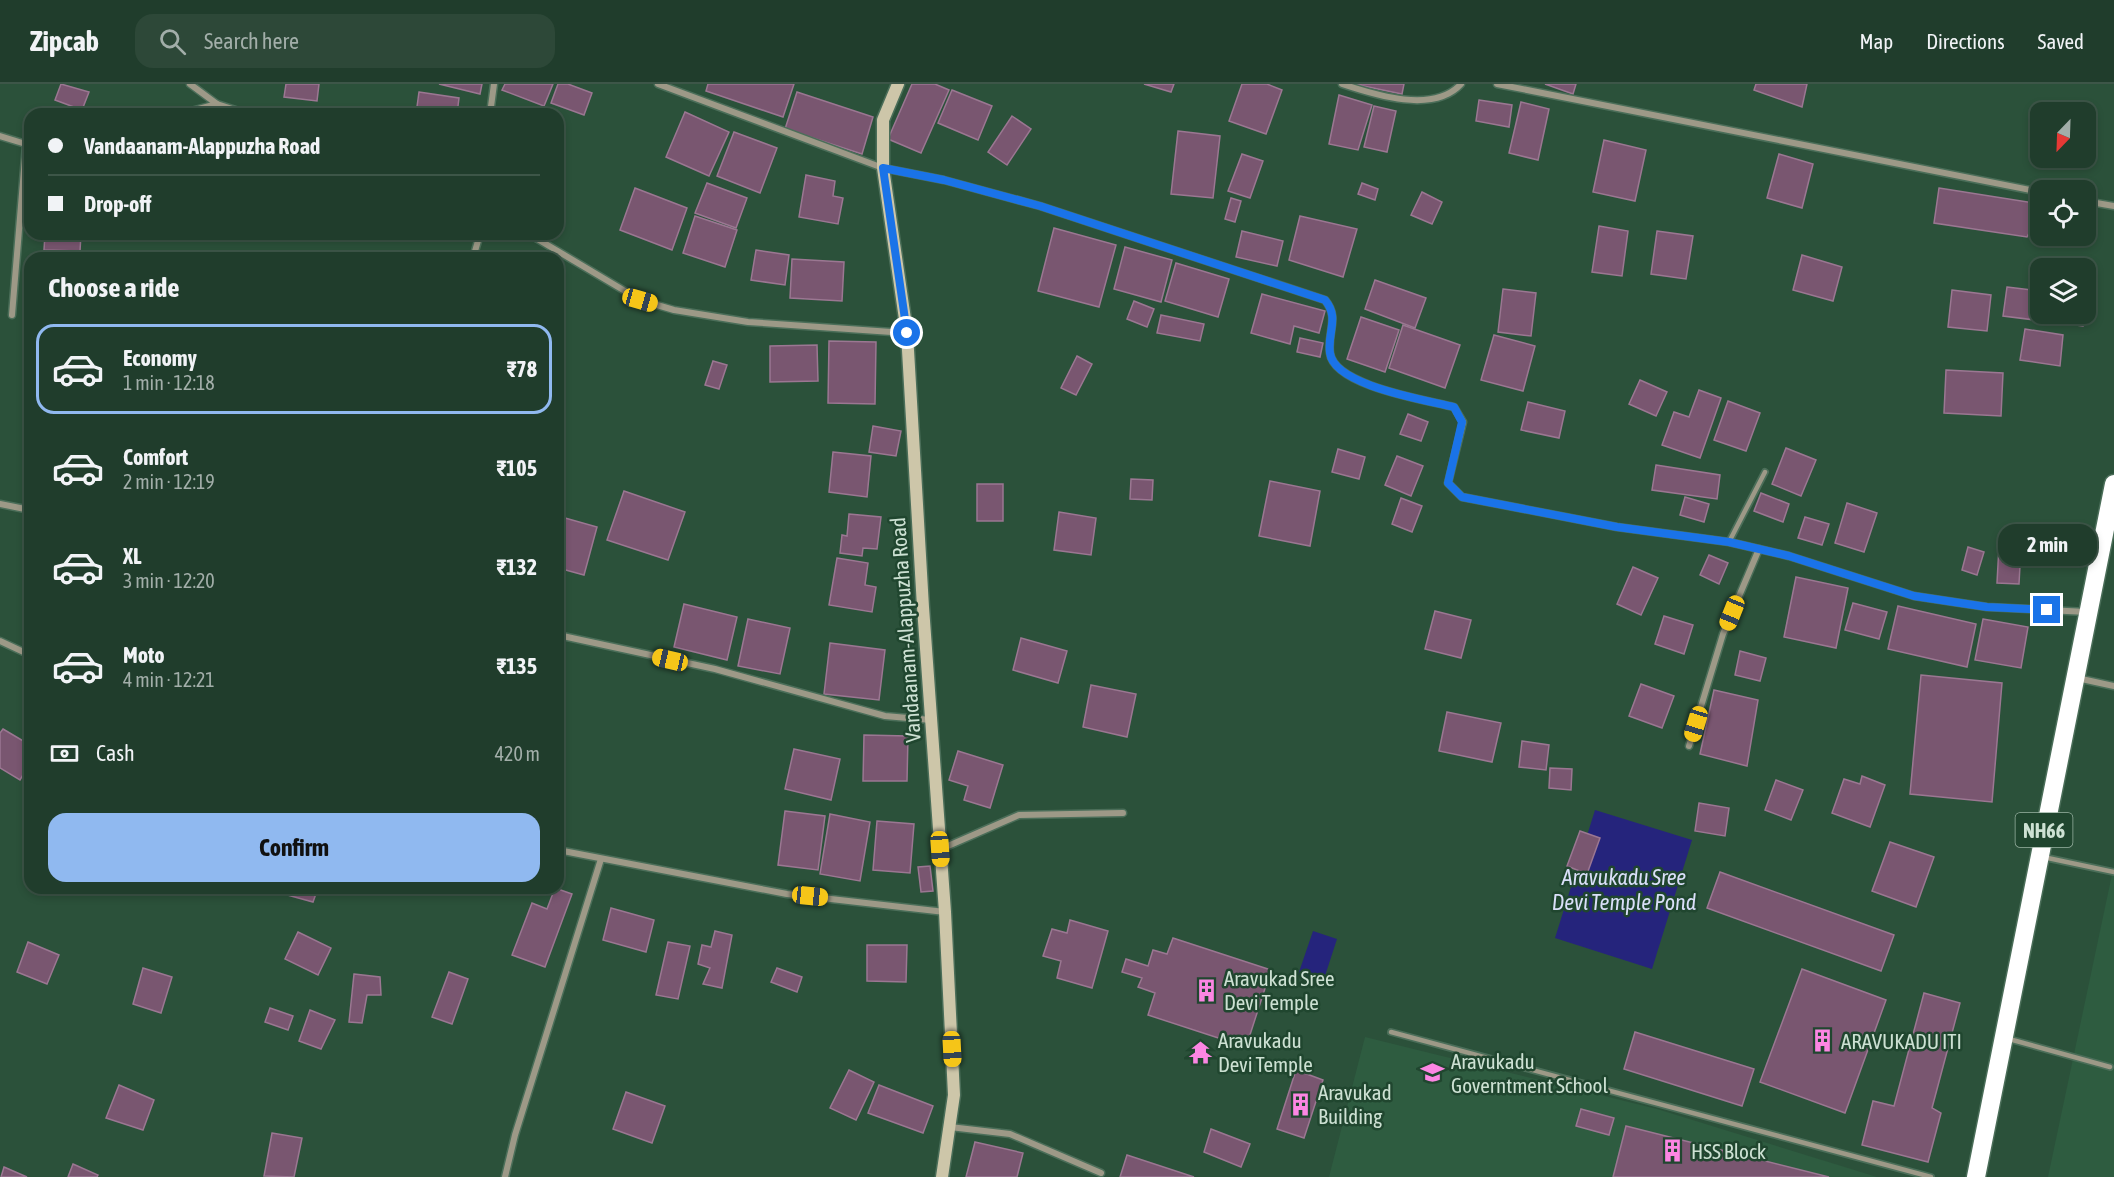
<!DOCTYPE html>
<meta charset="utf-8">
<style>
body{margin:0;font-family:"Asap Condensed",sans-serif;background:#2d4838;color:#f1f3f6;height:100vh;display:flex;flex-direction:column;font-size:22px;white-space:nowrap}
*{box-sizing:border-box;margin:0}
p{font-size:20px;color:#a2aea9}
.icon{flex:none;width:33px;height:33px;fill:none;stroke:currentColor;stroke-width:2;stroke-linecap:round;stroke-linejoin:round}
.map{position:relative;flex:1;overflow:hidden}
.sheet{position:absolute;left:24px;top:168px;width:540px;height:642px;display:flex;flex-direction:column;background:#203d2c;border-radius:18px;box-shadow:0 3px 9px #0003,0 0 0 2px #3d5648}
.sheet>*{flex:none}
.top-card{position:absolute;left:24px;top:24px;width:540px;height:132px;border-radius:18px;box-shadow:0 3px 9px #0003,0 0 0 2px #3d5648;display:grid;align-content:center;height:132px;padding:0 24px;background:#203d2c}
.needle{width:39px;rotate:203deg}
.buttons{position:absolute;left:2030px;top:18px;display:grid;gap:12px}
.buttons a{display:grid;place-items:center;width:66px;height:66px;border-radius:12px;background:#203d2c;box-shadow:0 3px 9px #0003,0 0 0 2px #3d5648;font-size:30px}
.end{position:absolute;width:27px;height:27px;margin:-14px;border:8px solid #1a73e8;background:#fff;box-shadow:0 0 0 3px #fff}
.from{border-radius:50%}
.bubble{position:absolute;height:42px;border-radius:18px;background:#203d2c;box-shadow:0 3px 9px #0003,0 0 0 2px #3d5648;font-size:20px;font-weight:700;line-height:42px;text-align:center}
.car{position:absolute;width:18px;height:36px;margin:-18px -9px;border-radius:8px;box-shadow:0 0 4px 2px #0007;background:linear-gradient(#f5c518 24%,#345 0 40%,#f5c518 0 76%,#345 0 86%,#f5c518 0)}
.top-card b{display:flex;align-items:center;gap:21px;height:57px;font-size:22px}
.top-card b+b{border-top:2px solid #3d5648}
.top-card i{width:15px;height:15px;background:#f1f3f6}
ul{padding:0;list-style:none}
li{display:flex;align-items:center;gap:18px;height:90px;margin:0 12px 9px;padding:0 12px;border:3px solid transparent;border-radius:18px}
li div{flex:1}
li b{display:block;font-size:22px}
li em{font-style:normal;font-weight:700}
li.current{border-color:#90b9f0}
li>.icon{width:54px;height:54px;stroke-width:1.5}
h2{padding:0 24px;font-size:27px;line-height:72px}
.pay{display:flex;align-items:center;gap:15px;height:66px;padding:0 24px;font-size:22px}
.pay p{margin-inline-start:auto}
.cta{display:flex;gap:12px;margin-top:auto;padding:12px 24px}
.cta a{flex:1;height:69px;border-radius:18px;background:#90b9f0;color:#111;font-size:24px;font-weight:700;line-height:69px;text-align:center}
header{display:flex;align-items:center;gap:36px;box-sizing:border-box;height:84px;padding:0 30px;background:#203d2c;border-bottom:2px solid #3d5648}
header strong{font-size:28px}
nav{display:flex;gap:33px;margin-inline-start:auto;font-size:21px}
.search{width:420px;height:54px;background:#2d4838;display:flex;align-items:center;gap:15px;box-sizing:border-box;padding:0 21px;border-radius:18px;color:#a2aea9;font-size:22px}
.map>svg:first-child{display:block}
.built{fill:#2e5c40}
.water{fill:#25247c}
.building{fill:#795670;stroke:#9b7792;stroke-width:1.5}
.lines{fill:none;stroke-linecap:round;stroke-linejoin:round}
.lane-casing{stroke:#4b6e59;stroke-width:8}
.street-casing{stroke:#4b6e59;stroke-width:9}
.secondary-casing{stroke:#4b6e59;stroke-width:15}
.highway-casing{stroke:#4b6e59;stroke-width:21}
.lane{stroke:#9d9987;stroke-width:4.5}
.street{stroke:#9d9987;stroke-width:6}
.secondary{stroke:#cdc6a9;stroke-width:12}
.highway{stroke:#fff;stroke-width:18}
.route{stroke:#1a73e8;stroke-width:8}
.labels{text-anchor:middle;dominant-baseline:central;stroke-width:5;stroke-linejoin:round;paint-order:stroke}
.shield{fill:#20462f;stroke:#99b2a2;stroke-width:1.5}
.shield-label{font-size:20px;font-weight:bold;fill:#cde1d3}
.street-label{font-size:21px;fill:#cde1d3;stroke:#20462f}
.poi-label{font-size:21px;fill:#cde1d3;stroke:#20462f;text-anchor:start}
.water-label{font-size:22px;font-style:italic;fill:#dadff9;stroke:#20462f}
</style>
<header>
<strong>Zipcab</strong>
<div class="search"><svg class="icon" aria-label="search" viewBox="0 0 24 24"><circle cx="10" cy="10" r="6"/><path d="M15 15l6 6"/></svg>Search here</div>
<nav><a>Map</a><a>Directions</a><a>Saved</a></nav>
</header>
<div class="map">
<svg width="2114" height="1093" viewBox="0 0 2114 1093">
<rect width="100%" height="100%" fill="#2b513a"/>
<g class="built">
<polygon points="2114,781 2114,1093 2048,1093"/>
<polygon points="1365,953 1657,1025 1877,1093 1329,1093"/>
</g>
<g class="water">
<polygon points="1595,726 1692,756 1652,885 1555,854"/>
<polygon points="1313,847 1337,855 1323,898 1298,891"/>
</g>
<g class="building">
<polygon points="61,0 89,8 82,26 55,16"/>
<polygon points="286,0 319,0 317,17 284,13"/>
<polygon points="439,0 482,0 480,10"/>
<polygon points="505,0 553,0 544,22 502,6"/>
<polygon points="558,0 568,0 592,9 584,31 551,19"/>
<polygon points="708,0 794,0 783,33 706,7"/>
<polygon points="912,0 935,0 949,6 921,69 888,55"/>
<polygon points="1144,0 1174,0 1171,8"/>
<polygon points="1242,0 1267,0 1282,6 1266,50 1229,37"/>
<polygon points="1354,0 1404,0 1402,10"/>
<polygon points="1545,0 1576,0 1573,10"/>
<polygon points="1756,0 1807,0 1802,23 1754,6"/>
<polygon points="952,6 992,22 978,56 938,39"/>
<polygon points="419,8 459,14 457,30 416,30"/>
<polygon points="797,8 873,33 862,70 785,45"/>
<polygon points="1339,11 1372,21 1358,66 1329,60"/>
<polygon points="1479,16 1512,21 1509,43 1476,37"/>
<polygon points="1521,18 1549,25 1538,76 1509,69"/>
<polygon points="1374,22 1396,27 1387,68 1364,63"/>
<polygon points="685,28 729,48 709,92 666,73"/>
<polygon points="1012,32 1031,45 1007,81 988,68"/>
<polygon points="1178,47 1220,52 1213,114 1171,110"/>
<polygon points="734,48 777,64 760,109 717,92"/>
<polygon points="1604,56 1646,66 1635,117 1593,108"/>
<polygon points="1242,70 1263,77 1250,114 1228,107"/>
<polygon points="1779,70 1813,80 1802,124 1767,114"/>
<polygon points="806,91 835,97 833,112 843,114 838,140 799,133"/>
<polygon points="707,99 747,114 736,144 695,129"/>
<polygon points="1362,99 1378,105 1375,116 1358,110"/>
<polygon points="635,104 687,124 672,166 620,146"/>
<polygon points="1939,104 2040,120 2040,127 2027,153 1934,139"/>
<polygon points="1422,108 1442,118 1432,140 1411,131"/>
<polygon points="1231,114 1241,117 1235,138 1225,135"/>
<polygon points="695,132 737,146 725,183 683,169"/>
<polygon points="1300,132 1357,145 1343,193 1289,176"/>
<polygon points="1599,142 1628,147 1622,192 1592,188"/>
<polygon points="1054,144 1116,161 1099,223 1038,207"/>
<polygon points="1242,147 1283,157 1277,182 1236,173"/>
<polygon points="1657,147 1693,152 1686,195 1651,190"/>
<polygon points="45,150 81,150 80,167 44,166"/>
<polygon points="1125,163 1172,176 1161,218 1114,205"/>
<polygon points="756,166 789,171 785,201 751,196"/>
<polygon points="1802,171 1842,183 1833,217 1793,206"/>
<polygon points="792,175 844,178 842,217 790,214"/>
<polygon points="1176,179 1229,195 1218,233 1165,217"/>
<polygon points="1375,196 1426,214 1415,244 1365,225"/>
<polygon points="2007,203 2040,207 2040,230 2084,230 2083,242 2003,232"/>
<polygon points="1503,205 1536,209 1531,252 1498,248"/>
<polygon points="1952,206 1991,211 1987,247 1948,243"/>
<polygon points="1262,210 1325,227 1319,249 1294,242 1290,260 1251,249"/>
<polygon points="1134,217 1154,225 1147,243 1127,235"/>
<polygon points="1161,231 1204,240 1200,257 1157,249"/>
<polygon points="1361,233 1399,246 1385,288 1347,275"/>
<polygon points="1403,241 1460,261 1445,304 1389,284"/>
<polygon points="2025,245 2063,251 2060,282 2020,276"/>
<polygon points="1494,251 1535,262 1523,307 1481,296"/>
<polygon points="1300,254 1323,259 1320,273 1297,268"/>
<polygon points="829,257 876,258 875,320 828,319"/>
<polygon points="817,261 818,297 770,298 770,262"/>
<polygon points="1077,272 1092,280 1076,311 1061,304"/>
<polygon points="713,277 727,281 719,305 705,301"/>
<polygon points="1946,286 2003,289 2001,332 1944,329"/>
<polygon points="1640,296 1667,308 1656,332 1629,320"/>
<polygon points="1699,306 1721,314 1700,374 1662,361 1674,328 1689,333"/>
<polygon points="1728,317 1760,329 1746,367 1714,356"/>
<polygon points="1528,318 1565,327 1559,354 1521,346"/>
<polygon points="1408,330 1428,338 1421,357 1400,350"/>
<polygon points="873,342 901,347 896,372 869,368"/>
<polygon points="1786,364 1816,376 1801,412 1772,400"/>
<polygon points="1338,365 1365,373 1359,395 1332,388"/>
<polygon points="833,368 871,372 867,413 829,408"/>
<polygon points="1397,372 1423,382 1411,412 1385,401"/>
<polygon points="1656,381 1720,391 1717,415 1652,406"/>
<polygon points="1131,395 1153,396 1152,416 1130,415"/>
<polygon points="1270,397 1320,407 1310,462 1259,452"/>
<rect x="977" y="400" width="26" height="37"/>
<polygon points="624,407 685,428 668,476 607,456"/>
<polygon points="1761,409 1789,420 1783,438 1754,427"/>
<polygon points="1685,413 1709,420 1704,438 1680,431"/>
<polygon points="1401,414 1422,422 1412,448 1392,440"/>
<polygon points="1847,419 1877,429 1864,468 1835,459"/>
<polygon points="1059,428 1096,434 1091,471 1054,466"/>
<polygon points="849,430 881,433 877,465 863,464 862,472 840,469 842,451 847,452"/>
<polygon points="558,432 597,443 584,491 558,484"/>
<polygon points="1805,433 1829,440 1822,461 1798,454"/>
<polygon points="1999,462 2021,463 2019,500 1997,499"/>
<polygon points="1968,463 1984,468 1977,491 1962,486"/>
<polygon points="1709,471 1728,479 1719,500 1700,491"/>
<polygon points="837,474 868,479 865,501 876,503 872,528 829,521"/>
<polygon points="1633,483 1658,494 1641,531 1617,520"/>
<polygon points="1796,493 1848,504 1836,564 1784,553"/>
<polygon points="1853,519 1887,528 1879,555 1845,546"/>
<polygon points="684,520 737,533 727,576 674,563"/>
<polygon points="1898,522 1976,540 1967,583 1888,565"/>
<polygon points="1435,527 1471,536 1461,574 1425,565"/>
<polygon points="1664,532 1693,541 1684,570 1655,560"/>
<polygon points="748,535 790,544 780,590 738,582"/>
<polygon points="1983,535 2028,543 2021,584 1975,576"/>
<polygon points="1021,554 1067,567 1058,599 1013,586"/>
<polygon points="830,559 885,566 879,616 824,610"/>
<polygon points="1740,567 1766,574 1760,597 1735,591"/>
<polygon points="1921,591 2002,599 1992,718 1910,710"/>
<polygon points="1641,600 1674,612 1662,644 1629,632"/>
<polygon points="1091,601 1136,610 1127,653 1083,643"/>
<polygon points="1714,606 1758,616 1747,682 1700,670"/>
<polygon points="1447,628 1501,639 1492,678 1439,667"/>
<polygon points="3,645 30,661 30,679 20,696 0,684 0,649"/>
<polygon points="864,651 908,652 907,697 863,697"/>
<polygon points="1522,657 1549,661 1546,686 1519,683"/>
<polygon points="794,665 840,675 831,716 785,705"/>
<polygon points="958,667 1003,681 990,724 964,716 968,702 949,696"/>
<polygon points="1550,684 1572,685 1571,706 1549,704"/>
<polygon points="1862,692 1885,701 1870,743 1832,729 1844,695 1860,700"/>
<polygon points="1776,696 1803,706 1791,736 1765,726"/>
<polygon points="1699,719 1729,724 1725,752 1695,747"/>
<polygon points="785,727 825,732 818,786 778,781"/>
<polygon points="830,730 870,738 860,797 820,790"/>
<polygon points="877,737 914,740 910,789 873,786"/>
<polygon points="1580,747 1600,754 1587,790 1567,782"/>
<polygon points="1890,758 1934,773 1916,823 1872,807"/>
<polygon points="930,782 933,807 921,808 918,783"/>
<polygon points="1720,788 1894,851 1881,887 1707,824"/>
<polygon points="269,804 318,804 313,818 269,806"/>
<polygon points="555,804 572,810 545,883 512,871 532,819 547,825"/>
<polygon points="611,824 654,836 646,868 603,856"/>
<polygon points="1070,836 1108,847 1092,904 1057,894 1061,877 1043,872 1052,845 1067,849"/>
<polygon points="715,847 732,851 722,904 703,900 710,884 698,880 702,861 711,863"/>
<polygon points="298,848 331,864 318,891 285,875"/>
<polygon points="1173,854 1271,886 1246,963 1148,931 1155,909 1138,903 1142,894 1122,888 1126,875 1148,882 1153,866 1167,870"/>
<polygon points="28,858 59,871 47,900 17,888"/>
<polygon points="668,858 690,862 678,915 656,911"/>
<polygon points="867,861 907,861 906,898 867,897"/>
<polygon points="143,884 172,893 161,929 133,920"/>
<polygon points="777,884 802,893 797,908 771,898"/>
<polygon points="1802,885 1886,916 1845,1029 1760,998"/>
<polygon points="449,888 468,895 452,940 432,933"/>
<polygon points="354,890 380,893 381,911 367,911 362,939 349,938"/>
<polygon points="1924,909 1960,919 1932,1024 1941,1029 1928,1078 1862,1061 1873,1017 1894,1022"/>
<polygon points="270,924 293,932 288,946 265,938"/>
<polygon points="310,926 335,936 321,965 299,957"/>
<polygon points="1635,948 1754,985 1742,1022 1624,985"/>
<polygon points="849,986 874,998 856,1036 830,1024"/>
<polygon points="1296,986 1323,996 1304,1054 1277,1045"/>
<polygon points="119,1001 154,1016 143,1046 106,1034"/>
<polygon points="879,1001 933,1022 923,1049 868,1029"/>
<polygon points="626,1008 665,1022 652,1059 613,1045"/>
<polygon points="1581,1025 1614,1034 1609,1051 1576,1042"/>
<polygon points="1626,1042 1829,1093 1613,1093"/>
<polygon points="1211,1045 1250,1060 1241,1083 1204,1068"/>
<polygon points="272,1049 302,1054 294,1093 264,1092"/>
<polygon points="975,1058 1023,1069 1017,1093 966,1093"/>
<polygon points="1127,1071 1194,1093 1120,1093"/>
<polygon points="73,1080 98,1091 97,1093 68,1093"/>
<polygon points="4,1083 27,1093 1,1093"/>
</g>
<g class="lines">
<defs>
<g id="lane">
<polyline points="1729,458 1765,388"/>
<polyline points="2043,773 2114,788"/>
<polyline points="1391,948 1931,1093"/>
<polyline points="2009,955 2110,983"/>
</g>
<g id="street">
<polyline points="190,0 217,20"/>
<path d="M 658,0 L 883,84 L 944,96 L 1040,122 L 1325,216 C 1340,234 1327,248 1330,269 C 1334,302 1427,316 1454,323 L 1463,338 L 1448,399 L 1462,413 L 1617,443 L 1729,458 L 1789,472 L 1914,512 L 1987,523 L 2087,528"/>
<path d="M 1342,0 C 1375,11 1434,30 1461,0"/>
<polyline points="1497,0 2040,108"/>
<polyline points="180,30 217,20 248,30"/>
<polyline points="490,30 494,0"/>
<polyline points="0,52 29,61"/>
<polyline points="2085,117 2114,122"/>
<polyline points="529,150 640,216 674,226 748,238 906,249"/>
<polyline points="473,174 480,150"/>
<polyline points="12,231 26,61"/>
<polyline points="0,420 30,426"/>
<polyline points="558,551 715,585 885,632 931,636"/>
<polyline points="0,557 30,571"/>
<polyline points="2077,594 2114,602"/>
<polyline points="1689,662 1723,550 1759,465"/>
<polyline points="941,765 1019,731 1123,729"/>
<polyline points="558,766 787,810 945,828"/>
<polyline points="950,1043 1010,1050 1101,1089"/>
<polyline points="505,1093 515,1051 601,775"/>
</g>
<polyline id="secondary" points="898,0 883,36 883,84 907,249 923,523 945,828 954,1011 942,1093"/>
<polyline id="highway" points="1976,1093 2114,400"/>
</defs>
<use href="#lane" class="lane-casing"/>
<use href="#street" class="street-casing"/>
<use href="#secondary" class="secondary-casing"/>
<use href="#highway" class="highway-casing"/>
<use href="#lane" class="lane"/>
<use href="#street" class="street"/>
<use href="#secondary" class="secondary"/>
<use href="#highway" class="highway"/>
</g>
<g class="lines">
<path class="route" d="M 907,249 L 883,84 L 944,96 L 1040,122 L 1325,216 C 1340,234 1327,248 1330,269 C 1334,302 1427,316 1454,323 L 1462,338 L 1448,399 L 1462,413 L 1617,443 L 1729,458 L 1789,472 L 1914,512 L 1987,523 L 2047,526"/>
</g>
<defs>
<symbol id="building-bare" viewBox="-9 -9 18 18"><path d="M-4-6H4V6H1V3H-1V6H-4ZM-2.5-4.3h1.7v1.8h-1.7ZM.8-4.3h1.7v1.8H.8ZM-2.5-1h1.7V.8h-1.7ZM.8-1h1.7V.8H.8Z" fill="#fc86e3" stroke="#20462f" stroke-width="2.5" paint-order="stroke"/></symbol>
<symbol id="temple-bare" viewBox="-9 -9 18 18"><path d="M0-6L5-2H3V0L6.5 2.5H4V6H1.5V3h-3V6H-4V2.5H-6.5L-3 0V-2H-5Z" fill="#fc86e3" stroke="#20462f" stroke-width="2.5" paint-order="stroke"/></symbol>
<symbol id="school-bare" viewBox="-9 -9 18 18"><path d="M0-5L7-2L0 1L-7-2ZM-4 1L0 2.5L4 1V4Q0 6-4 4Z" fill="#fc86e3" stroke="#20462f" stroke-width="2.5" paint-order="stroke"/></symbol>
</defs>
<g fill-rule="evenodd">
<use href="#building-bare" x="1190" y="890" width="33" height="33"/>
<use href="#building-bare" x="1806" y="940" width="33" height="33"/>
<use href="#temple-bare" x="1184" y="952" width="33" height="33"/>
<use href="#school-bare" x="1416" y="972" width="33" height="33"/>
<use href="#building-bare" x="1284" y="1004" width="33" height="33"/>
<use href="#building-bare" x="1656" y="1050" width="33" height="33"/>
</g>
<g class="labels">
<rect class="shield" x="2015.5" y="729" width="57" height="34" rx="4.5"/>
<g class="shield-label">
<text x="2044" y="746">NH66</text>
</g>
<g class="street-label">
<text transform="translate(905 546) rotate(-94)">Vandaanam-Alappuzha Road</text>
</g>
<g class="poi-label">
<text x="1224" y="894">Aravukad Sree<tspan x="1224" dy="24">Devi Temple</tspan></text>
<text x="1218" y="956">Aravukadu<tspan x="1218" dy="24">Devi Temple</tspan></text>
<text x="1841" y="957">ARAVUKADU ITI</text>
<text x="1451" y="977">Aravukadu<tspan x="1451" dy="24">Governtment School</tspan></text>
<text x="1318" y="1008">Aravukad<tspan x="1318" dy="24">Building</tspan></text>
<text x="1691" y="1067">HSS Block</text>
</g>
<g class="water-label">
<text x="1624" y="793">Aravukadu Sree<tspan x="1624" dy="25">Devi Temple Pond</tspan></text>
</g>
</g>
</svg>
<div class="buttons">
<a><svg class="needle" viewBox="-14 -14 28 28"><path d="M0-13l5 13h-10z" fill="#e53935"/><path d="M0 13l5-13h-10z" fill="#a2aea9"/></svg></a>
<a><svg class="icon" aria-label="locate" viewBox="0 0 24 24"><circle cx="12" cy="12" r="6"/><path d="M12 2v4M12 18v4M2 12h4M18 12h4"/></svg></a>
<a><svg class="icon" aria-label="layers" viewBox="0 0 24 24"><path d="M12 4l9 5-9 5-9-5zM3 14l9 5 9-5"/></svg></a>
</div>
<i class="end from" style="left:907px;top:249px"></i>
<i class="end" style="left:2047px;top:526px"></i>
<div class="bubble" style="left:1998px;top:440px;width:99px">2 min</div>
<i class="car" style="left:640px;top:216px;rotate:106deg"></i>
<i class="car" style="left:1732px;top:529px;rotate:202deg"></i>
<i class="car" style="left:670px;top:576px;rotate:283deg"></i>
<i class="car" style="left:1696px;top:640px;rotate:197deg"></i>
<i class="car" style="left:940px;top:765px;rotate:176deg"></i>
<i class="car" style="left:810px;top:812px;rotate:96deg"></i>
<i class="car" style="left:952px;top:965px;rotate:177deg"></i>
<div class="top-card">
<b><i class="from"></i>Vandaanam-Alappuzha Road</b>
<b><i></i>Drop-off</b>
</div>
<section class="sheet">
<h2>Choose a ride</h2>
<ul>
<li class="current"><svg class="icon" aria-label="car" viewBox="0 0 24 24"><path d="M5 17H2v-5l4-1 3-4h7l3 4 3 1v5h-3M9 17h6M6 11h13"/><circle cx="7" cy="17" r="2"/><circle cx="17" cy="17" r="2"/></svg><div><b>Economy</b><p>1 min · 12:18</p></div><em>₹78</em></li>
<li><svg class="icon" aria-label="car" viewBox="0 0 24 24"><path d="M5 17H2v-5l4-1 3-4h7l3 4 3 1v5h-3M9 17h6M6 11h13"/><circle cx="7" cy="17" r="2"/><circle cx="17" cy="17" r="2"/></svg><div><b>Comfort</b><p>2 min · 12:19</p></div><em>₹105</em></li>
<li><svg class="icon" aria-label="car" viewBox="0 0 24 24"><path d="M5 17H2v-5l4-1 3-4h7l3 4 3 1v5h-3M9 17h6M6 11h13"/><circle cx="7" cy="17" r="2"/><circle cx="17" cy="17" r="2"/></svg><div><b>XL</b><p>3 min · 12:20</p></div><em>₹132</em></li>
<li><svg class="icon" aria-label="car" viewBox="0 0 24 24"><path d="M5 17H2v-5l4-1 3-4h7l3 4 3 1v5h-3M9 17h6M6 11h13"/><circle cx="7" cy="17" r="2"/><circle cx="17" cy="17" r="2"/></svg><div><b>Moto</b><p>4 min · 12:21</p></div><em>₹135</em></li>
</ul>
<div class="pay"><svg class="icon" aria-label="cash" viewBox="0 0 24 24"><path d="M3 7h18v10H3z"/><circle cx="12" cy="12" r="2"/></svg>Cash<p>420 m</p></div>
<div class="cta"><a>Confirm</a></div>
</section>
</div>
